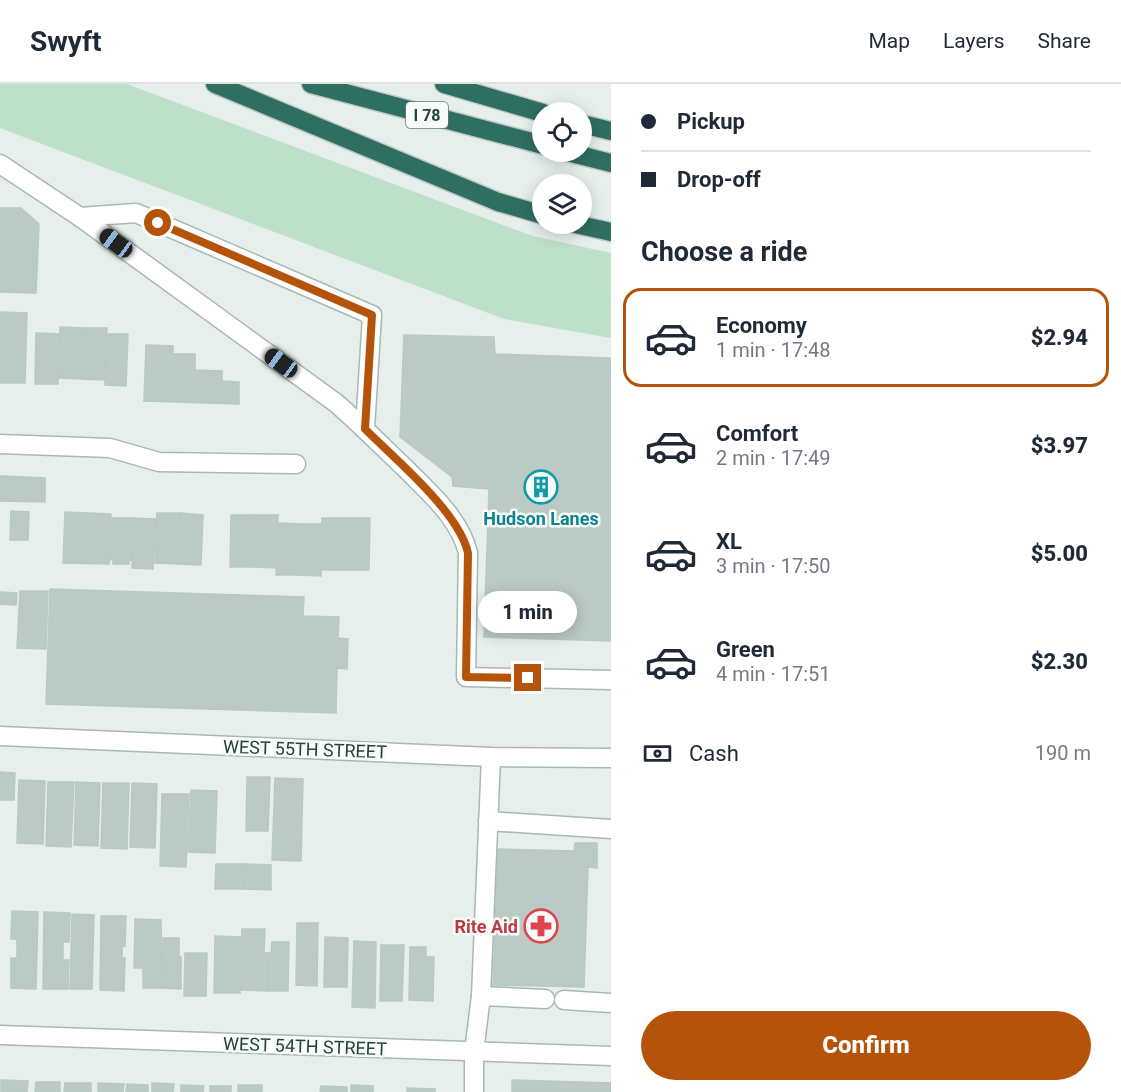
<!DOCTYPE html>
<meta charset="utf-8">
<style>
body{margin:0;font-family:Roboto,sans-serif;background:#f2f2f3;color:#1f2937;height:100vh;display:flex;flex-direction:column;font-size:22px;white-space:nowrap}
*{box-sizing:border-box;margin:0}
p{font-size:20px;color:#747a83}
.icon{flex:none;width:33px;height:33px;fill:none;stroke:currentColor;stroke-width:2;stroke-linecap:round;stroke-linejoin:round}
.map{position:relative;flex:1;overflow:hidden}
.panel{display:flex;flex-direction:column;background:#fff;width:510px}
.panel>*{flex:none}
.hud{display:grid;align-content:center;height:132px;padding:0 30px;background:#fff}
.buttons{position:absolute;left:532px;top:18px;display:grid;gap:12px}
.buttons a{display:grid;place-items:center;width:60px;height:60px;border-radius:50%;background:#fff;box-shadow:0 3px 15px #0003;font-size:30px}
.end{position:absolute;width:27px;height:27px;margin:-14px;border:8px solid #b45309;background:#fff;box-shadow:0 0 0 3px #fff}
.from{border-radius:50%}
.bubble{position:absolute;height:42px;border-radius:21px;background:#fff;box-shadow:0 3px 15px #0003;font-size:20px;font-weight:800;line-height:42px;text-align:center}
.car{position:absolute;width:18px;height:36px;margin:-18px -9px;border-radius:8px;box-shadow:0 0 4px 2px #0007;background:linear-gradient(#222 24%,#8ab4d8 0 40%,#222 0 76%,#8ab4d8 0 86%,#222 0)}
.hud b{display:flex;align-items:center;gap:21px;height:57px;font-size:22px}
.hud b+b{border-top:2px solid #e0e1e3}
.hud i{width:15px;height:15px;background:#1f2937}
ul{padding:0;list-style:none}
li{display:flex;align-items:center;gap:18px;height:99px;margin:0 12px 9px;padding:0 18px;border:3px solid transparent;border-radius:18px}
li div{flex:1}
li b{display:block;font-size:22px}
li em{font-style:normal;font-weight:800}
li.current{border-color:#b45309}
li>.icon{width:54px;height:54px;stroke-width:1.5}
h2{padding:0 30px;font-size:27px;line-height:72px}
.pay{display:flex;align-items:center;gap:15px;height:66px;padding:0 30px;font-size:22px}
.pay p{margin-inline-start:auto}
.action{display:flex;gap:12px;margin-top:auto;padding:12px 30px}
.action a{flex:1;height:69px;border-radius:36px;background:#b45309;color:#fff;font-size:24px;font-weight:800;line-height:69px;text-align:center}
header{display:flex;align-items:center;gap:36px;box-sizing:border-box;height:84px;padding:0 30px;background:#fff;border-bottom:2px solid #e0e1e3}
header strong{font-size:28px}
nav{display:flex;gap:33px;margin-inline-start:auto;font-size:21px}
main{display:flex;flex:1;min-height:0}
.map>svg:first-child{display:block}
.green{fill:#bfe0c8}
.building{fill:#bbcac4;stroke:#b8c9c2;stroke-width:1.5}
.lines{fill:none;stroke-linecap:round;stroke-linejoin:round}
.minor-casing{stroke:#a8b8b2;stroke-width:21}
.highway-casing{stroke:#c2cac8;stroke-width:21}
.minor{stroke:#fff;stroke-width:18}
.highway{stroke:#2f6f62;stroke-width:18}
.route{stroke:#b45309;stroke-width:8}
.labels{text-anchor:middle;dominant-baseline:central;stroke-width:5;stroke-linejoin:round;paint-order:stroke}
.shield{fill:#f7fbf9;stroke:#637a73;stroke-width:1.5}
.shield-label{font-size:16px;font-weight:bold;fill:#24423a}
.culture-label{font-size:18px;font-weight:bold;fill:#0d838f;stroke:#f7fbf9}
.street-label{font-size:18px;fill:#24423a;stroke:#f7fbf9}
.health-label{font-size:18px;font-weight:bold;fill:#be3a42;stroke:#f7fbf9;text-anchor:end}
</style>
<header>
<strong>Swyft</strong>
<nav><a>Map</a><a>Layers</a><a>Share</a></nav>
</header>
<main>
<div class="map">
<svg width="611" height="1008" viewBox="0 0 611 1008">
<rect width="100%" height="100%" fill="#e6efeb"/>
<polygon class="green" points="0,0 127,0 533,152 611,169 611,254 504,235 0,44"/>
<g class="building">
<polygon points="0,124 21,124 39,140 36,209 0,208"/>
<polygon points="0,228 27,229 25,299 0,299"/>
<polygon points="60,243 84,244 83,295 59,294"/>
<polygon points="84,244 107,244 104,296 83,295"/>
<polygon points="36,249 60,250 58,300 35,300"/>
<polygon points="106,250 128,250 126,302 105,301"/>
<polygon points="404,251 494,253 495,270 611,274 611,557 484,553 489,405 453,402 452,393 400,353"/>
<polygon points="146,261 173,262 173,270 195,270 195,286 222,287 222,297 239,298 239,320 144,317"/>
<polygon points="0,392 45,394 45,418 0,417"/>
<polygon points="11,427 29,428 28,456 10,456"/>
<polygon points="65,428 111,430 109,480 63,479"/>
<polygon points="157,429 180,429 178,480 155,479"/>
<polygon points="180,429 203,431 201,481 178,480"/>
<polygon points="231,431 255,431 254,483 230,483"/>
<polygon points="255,431 278,431 277,484 254,483"/>
<polygon points="110,434 134,434 132,476 129,477 129,480 113,480 113,476 109,475"/>
<polygon points="134,434 156,435 153,485 132,484"/>
<polygon points="322,434 345,434 344,486 321,486"/>
<polygon points="345,434 370,434 369,486 344,486"/>
<polygon points="278,439 300,440 298,491 276,491"/>
<polygon points="300,440 322,440 321,492 298,491"/>
<polygon points="50,505 304,513 303,532 339,533 338,554 348,555 347,585 337,584 336,629 46,620"/>
<polygon points="20,507 48,507 46,565 17,564"/>
<polygon points="0,508 17,509 16,521 0,520"/>
<polygon points="0,688 15,689 14,716 0,716"/>
<polygon points="247,693 270,693 268,747 246,747"/>
<polygon points="275,694 303,695 301,777 272,776"/>
<polygon points="19,696 45,697 43,760 17,759"/>
<polygon points="48,698 74,698 71,763 46,762"/>
<polygon points="76,698 100,699 98,762 74,761"/>
<polygon points="103,699 129,699 127,765 101,764"/>
<polygon points="132,699 157,700 155,764 130,763"/>
<polygon points="191,706 217,707 215,769 188,768"/>
<polygon points="162,710 189,710 186,783 160,782"/>
<polygon points="575,759 597,759 597,784 588,783 584,903 493,901 498,765 574,767"/>
<polygon points="216,780 245,780 244,805 215,805"/>
<polygon points="245,780 271,781 271,806 244,805"/>
<polygon points="12,827 38,828 36,905 11,904 11,874 17,874 17,855 11,855"/>
<polygon points="44,828 70,829 69,858 63,858 63,876 69,876 68,905 43,905"/>
<polygon points="72,830 94,831 92,905 70,905"/>
<polygon points="101,832 126,832 125,862 122,863 122,874 125,874 124,907 100,906"/>
<polygon points="135,835 161,836 162,904 143,904 143,884 134,884"/>
<polygon points="297,839 318,839 317,902 296,901"/>
<polygon points="242,845 265,845 264,869 268,869 268,907 240,906"/>
<polygon points="215,852 241,853 240,909 214,909"/>
<polygon points="325,853 348,854 347,903 324,903"/>
<polygon points="163,854 179,854 179,873 181,873 181,905 162,904"/>
<polygon points="354,857 376,858 375,924 352,923"/>
<polygon points="272,858 289,858 288,907 268,907 268,869 271,869"/>
<polygon points="381,861 404,861 402,917 380,917"/>
<polygon points="410,863 426,863 426,873 434,873 433,917 409,916"/>
<polygon points="185,869 207,869 206,912 184,912"/>
<polygon points="1,996 28,997 27,1008 1,1008"/>
<polygon points="512,996 611,999 611,1008 512,1008"/>
<polygon points="36,998 60,998 60,1008 35,1008"/>
<polygon points="65,999 91,999 91,1008 64,1008"/>
<polygon points="98,999 124,1000 123,1008 98,1008"/>
<polygon points="152,999 174,1000 173,1008 152,1008"/>
<polygon points="127,1000 148,1001 148,1008 126,1008"/>
<polygon points="181,1001 204,1002 203,1008 181,1008"/>
<rect x="238" y="1001" width="24" height="7"/>
<polygon points="351,1001 373,1002 373,1008 351,1008"/>
<rect x="210" y="1002" width="21" height="6"/>
<polygon points="321,1002 347,1003 347,1008 320,1008"/>
<polygon points="407,1004 435,1005 435,1008 407,1008"/>
</g>
<g class="lines">
<defs>
<g id="minor">
<path d="M 0,80 L 80,133 L 336,319 C 360,340 383,363 406,385 C 430,409 460,435 468,469 L 466,593 L 611,596"/>
<polyline points="80,133 136,129 372,231 365,345"/>
<polyline points="0,360 110,364 159,378 296,380"/>
<polyline points="0,652 491,673 611,674"/>
<polyline points="488,737 611,745"/>
<polyline points="481,912 545,915"/>
<polyline points="564,916 611,919"/>
<polyline points="0,951 611,972"/>
<polyline points="474,1008 474,968 481,912 491,673"/>
</g>
<g id="highway">
<polyline points="215,0 498,118 543,131"/>
<polyline points="311,0 543,61"/>
<polyline points="444,0 543,29"/>
<polyline points="582,40 611,47"/>
<polyline points="567,68 611,79"/>
<polyline points="575,140 611,148"/>
</g>
</defs>
<use href="#minor" class="minor-casing"/>
<use href="#highway" class="highway-casing"/>
<use href="#minor" class="minor"/>
<use href="#highway" class="highway"/>
</g>
<g class="lines">
<path class="route" d="M 158,139 L 372,231 L 365,345 C 395,375 459,428 468,469 L 466,593 L 528,594"/>
</g>
<defs>
<symbol id="building-ring" viewBox="-11 -11 22 22"><circle r="9.5" fill="#f7fbf9" stroke="#0f9aa8" stroke-width="1.5"/><path d="M-4-6H4V6H1V3H-1V6H-4ZM-2.5-4.3h1.7v1.8h-1.7ZM.8-4.3h1.7v1.8H.8ZM-2.5-1h1.7V.8h-1.7ZM.8-1h1.7V.8H.8Z" fill="#0f9aa8"/></symbol>
<symbol id="pharmacy-ring" viewBox="-11 -11 22 22"><circle r="9.5" fill="#f7fbf9" stroke="#e0444e" stroke-width="1.5"/><path d="M-2-6h4v4h4v4h-4v4h-4v-4h-4v-4h4Z" fill="#e0444e"/></symbol>
</defs>
<g fill-rule="evenodd">
<use href="#building-ring" x="522" y="384" width="38" height="38"/>
<use href="#pharmacy-ring" x="522" y="823" width="38" height="38"/>
</g>
<g class="labels">
<rect class="shield" x="406" y="18" width="42" height="26" rx="4.5"/>
<g class="shield-label">
<text x="427" y="31">I 78</text>
</g>
<g class="culture-label">
<text x="541" y="434">Hudson Lanes</text>
</g>
<g class="street-label">
<text transform="translate(305 665) rotate(2)">WEST 55TH STREET</text>
<text transform="translate(305 962) rotate(2)">WEST 54TH STREET</text>
</g>
<g class="health-label">
<text x="518" y="842">Rite Aid</text>
</g>
</g>
</svg>
<div class="buttons">
<a><svg class="icon" aria-label="locate" viewBox="0 0 24 24"><circle cx="12" cy="12" r="6"/><path d="M12 2v4M12 18v4M2 12h4M18 12h4"/></svg></a>
<a><svg class="icon" aria-label="layers" viewBox="0 0 24 24"><path d="M12 4l9 5-9 5-9-5zM3 14l9 5 9-5"/></svg></a>
</div>
<i class="end from" style="left:158px;top:139px"></i>
<i class="end" style="left:528px;top:594px"></i>
<div class="bubble" style="left:478px;top:507px;width:99px">1 min</div>
<i class="car" style="left:116px;top:159px;rotate:306deg"></i>
<i class="car" style="left:281px;top:279px;rotate:306deg"></i>
</div>
<section class="panel">
<div class="hud">
<b><i class="from"></i>Pickup</b>
<b><i></i>Drop-off</b>
</div>
<h2>Choose a ride</h2>
<ul>
<li class="current"><svg class="icon" aria-label="car" viewBox="0 0 24 24"><path d="M5 17H2v-5l4-1 3-4h7l3 4 3 1v5h-3M9 17h6M6 11h13"/><circle cx="7" cy="17" r="2"/><circle cx="17" cy="17" r="2"/></svg><div><b>Economy</b><p>1 min · 17:48</p></div><em>$2.94</em></li>
<li><svg class="icon" aria-label="car" viewBox="0 0 24 24"><path d="M5 17H2v-5l4-1 3-4h7l3 4 3 1v5h-3M9 17h6M6 11h13"/><circle cx="7" cy="17" r="2"/><circle cx="17" cy="17" r="2"/></svg><div><b>Comfort</b><p>2 min · 17:49</p></div><em>$3.97</em></li>
<li><svg class="icon" aria-label="car" viewBox="0 0 24 24"><path d="M5 17H2v-5l4-1 3-4h7l3 4 3 1v5h-3M9 17h6M6 11h13"/><circle cx="7" cy="17" r="2"/><circle cx="17" cy="17" r="2"/></svg><div><b>XL</b><p>3 min · 17:50</p></div><em>$5.00</em></li>
<li><svg class="icon" aria-label="car" viewBox="0 0 24 24"><path d="M5 17H2v-5l4-1 3-4h7l3 4 3 1v5h-3M9 17h6M6 11h13"/><circle cx="7" cy="17" r="2"/><circle cx="17" cy="17" r="2"/></svg><div><b>Green</b><p>4 min · 17:51</p></div><em>$2.30</em></li>
</ul>
<div class="pay"><svg class="icon" aria-label="cash" viewBox="0 0 24 24"><path d="M3 7h18v10H3z"/><circle cx="12" cy="12" r="2"/></svg>Cash<p>190 m</p></div>
<div class="action"><a>Confirm</a></div>
</section>
</main>
